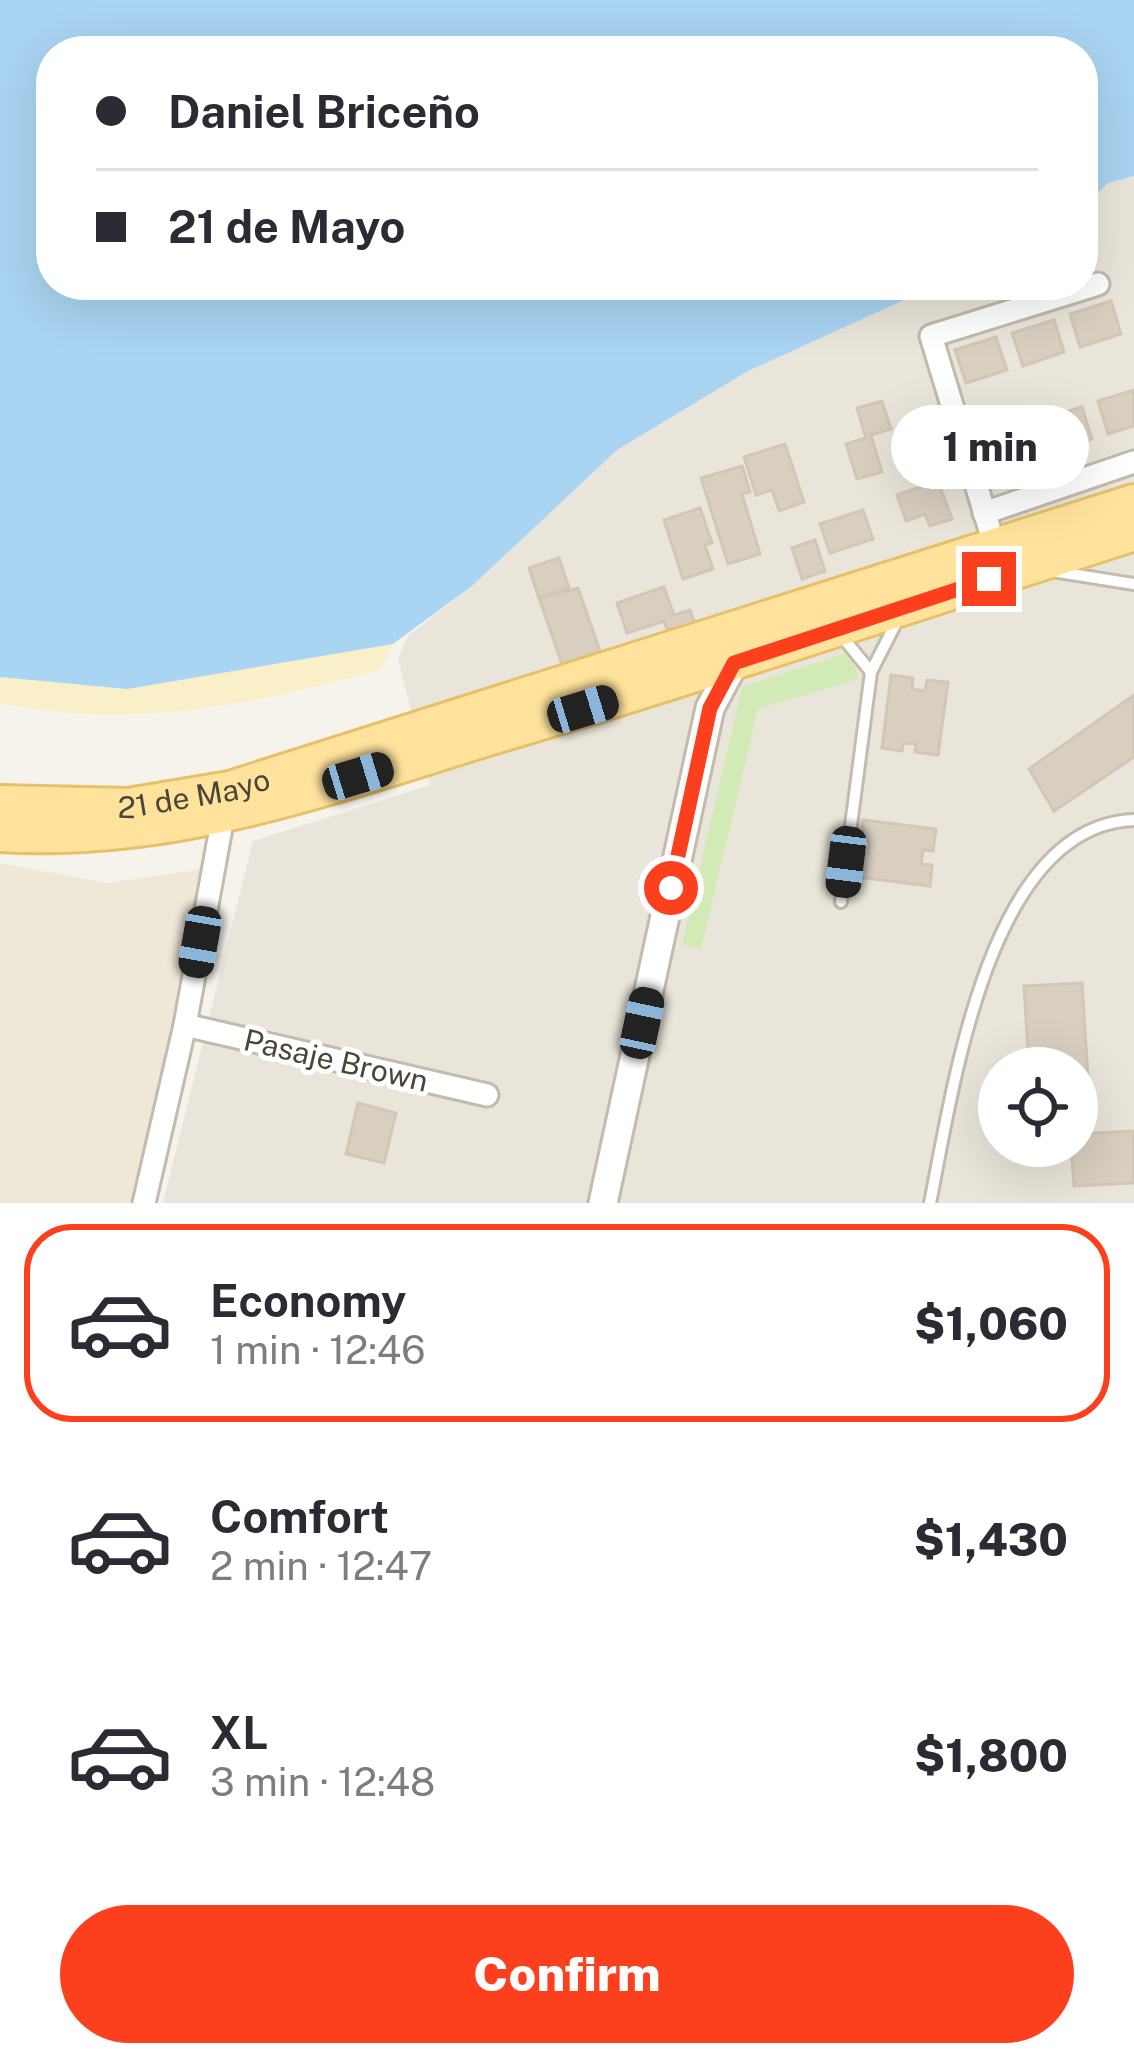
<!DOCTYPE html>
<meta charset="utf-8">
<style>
body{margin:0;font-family:"Public Sans",sans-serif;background:#f2f2f3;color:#2b2b33;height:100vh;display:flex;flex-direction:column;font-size:45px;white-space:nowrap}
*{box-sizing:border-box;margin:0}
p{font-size:39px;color:#7c7c81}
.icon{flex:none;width:66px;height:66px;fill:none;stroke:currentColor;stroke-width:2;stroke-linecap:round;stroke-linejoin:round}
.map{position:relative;height:1203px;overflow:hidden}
.side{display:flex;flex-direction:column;background:#fff;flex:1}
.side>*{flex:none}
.guide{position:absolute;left:36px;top:36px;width:1062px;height:264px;border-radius:48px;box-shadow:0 12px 48px #0002;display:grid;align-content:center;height:264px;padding:0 60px;background:#fff}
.tools{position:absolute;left:978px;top:1047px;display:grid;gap:24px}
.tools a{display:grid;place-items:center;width:120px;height:120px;border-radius:50%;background:#fff;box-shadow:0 12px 48px #0002;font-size:60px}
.end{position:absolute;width:54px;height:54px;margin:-27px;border:15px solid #fc3f1d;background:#fff;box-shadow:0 0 0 6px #fff}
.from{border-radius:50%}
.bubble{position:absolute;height:84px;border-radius:42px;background:#fff;box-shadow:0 12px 48px #0002;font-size:39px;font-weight:800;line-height:84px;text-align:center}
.car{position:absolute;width:36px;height:72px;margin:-36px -18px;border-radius:15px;box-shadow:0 0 9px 3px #0007;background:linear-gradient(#222 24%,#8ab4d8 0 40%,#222 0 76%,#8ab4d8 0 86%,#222 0)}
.guide b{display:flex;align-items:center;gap:42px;height:114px;font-size:45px}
.guide b+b{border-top:3px solid #e1e1e2}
.guide i{width:30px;height:30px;background:#2b2b33}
ul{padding:21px 0 0;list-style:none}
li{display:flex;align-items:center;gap:36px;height:198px;margin:0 24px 18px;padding:0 36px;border:6px solid transparent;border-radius:48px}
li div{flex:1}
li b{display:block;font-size:45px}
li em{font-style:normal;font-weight:800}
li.on{border-color:#fc3f1d}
li>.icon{width:108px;height:108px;stroke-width:1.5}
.button{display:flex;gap:24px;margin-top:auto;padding:24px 60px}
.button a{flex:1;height:138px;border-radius:72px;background:#fc3f1d;color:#fff;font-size:48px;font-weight:800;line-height:138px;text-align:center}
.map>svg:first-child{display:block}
.residential{fill:#eae5da;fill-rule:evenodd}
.education{fill:#efe8d6}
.green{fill:#d2eab5}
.sand{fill:#f9efc9}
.water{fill:#a9d4f2}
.building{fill:#d8cfc1;stroke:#d3c7b4;stroke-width:3}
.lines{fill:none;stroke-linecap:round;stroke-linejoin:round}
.service-casing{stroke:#c2bbae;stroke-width:16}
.minor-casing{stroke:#c2bbae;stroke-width:27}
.tertiary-casing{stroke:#c2bbae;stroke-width:33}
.primary-casing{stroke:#e6c16a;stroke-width:42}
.service{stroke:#fff;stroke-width:10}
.minor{stroke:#fff;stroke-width:21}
.tertiary{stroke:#fff;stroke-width:27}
.primary{stroke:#ffe39c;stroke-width:36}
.route{stroke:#fc3f1d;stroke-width:15}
.labels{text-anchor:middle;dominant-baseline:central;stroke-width:10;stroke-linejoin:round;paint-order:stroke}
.street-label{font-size:30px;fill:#4b4439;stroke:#fff}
</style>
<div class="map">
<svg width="1134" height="1203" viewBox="0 0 1134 1203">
<rect width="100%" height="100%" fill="#f6f3ec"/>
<path class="residential" d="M 1134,176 L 1134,1203 L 163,1203 L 253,841 L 430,785 L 398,659 L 408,636 L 472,586 L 617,450 L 748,371 L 937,285 L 1083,285 L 1083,207 L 1108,183 ZM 999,1068 L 1077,1068 L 1077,1146 L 999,1146 Z"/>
<polygon class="education" points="0,863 107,883 211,868 130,1203 0,1203"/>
<polygon class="green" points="850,652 859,679 758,709 701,949 682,945 742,687"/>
<path class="sand" d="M 393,644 L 381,669 C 259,704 126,731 0,703 L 0,677 L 127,689 Z"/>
<polygon class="water" points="0,0 1134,0 1134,176 1108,183 1083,207 1083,51 51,51 51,285 937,285 748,371 617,450 472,586 393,644 127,689 0,677"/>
<g class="building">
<polygon points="1111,301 1121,334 1080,347 1070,314"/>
<polygon points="1054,320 1064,352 1023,366 1012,333"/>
<polygon points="996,337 1007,370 966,383 955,350"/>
<polygon points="1134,390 1134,426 1108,434 1098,401"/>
<polygon points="882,401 891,429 871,435 882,472 857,479 846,444 866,438 857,408"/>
<polygon points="1082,407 1092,439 1051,453 1040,420"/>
<polygon points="1025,424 1035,457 994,471 983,437"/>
<polygon points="785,444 804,502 779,511 772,490 756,495 744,457"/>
<polygon points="742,466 750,492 742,494 760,554 728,564 701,478"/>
<polygon points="938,481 952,519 930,526 925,514 906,521 897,495"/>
<polygon points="700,508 712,543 705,545 713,569 683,579 664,520"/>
<polygon points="863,510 873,539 830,553 820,524"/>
<polygon points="815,540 825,571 802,579 792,548"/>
<polygon points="559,558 569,588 539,598 529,568"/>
<polygon points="664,587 674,615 690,610 697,629 670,638 664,621 627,633 617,603"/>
<polygon points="578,588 600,651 562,664 539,598"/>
<polygon points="891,675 913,678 912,689 925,691 927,680 948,682 938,755 915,752 916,744 903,743 902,751 882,748"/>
<polygon points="1134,695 1134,757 1054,811 1029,769"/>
<polygon points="863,820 936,829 933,851 923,850 921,864 932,865 930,886 857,877 860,853 868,854 869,842 861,841"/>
<polygon points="1082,983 1088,1078 1077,1079 1077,1068 1029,1068 1024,986"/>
<polygon points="358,1103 396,1113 384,1163 346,1154"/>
<polygon points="1134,1131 1134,1183 1074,1186 1071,1146 1077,1146 1077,1134"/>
</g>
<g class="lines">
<defs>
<g id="service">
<polyline points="1052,571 1134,584"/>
<polyline points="840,634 871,672"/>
<polyline points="841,902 871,672 898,619"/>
<path d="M 930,1203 C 953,1090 988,825 1134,820"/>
</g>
<g id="minor">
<polyline points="984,513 1134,462"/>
<polyline points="995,547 931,336 1098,284"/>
<polyline points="185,1025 487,1095"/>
<polyline points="144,1203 185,1025 223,817"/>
</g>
<polyline id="tertiary" points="603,1203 710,708 734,663"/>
<g id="primary">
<path id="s1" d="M 0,804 L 128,807 L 230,790 L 1134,503"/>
<path d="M 0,833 C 174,844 331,785 494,735 C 709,671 921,600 1134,532"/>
</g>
</defs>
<use href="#service" class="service-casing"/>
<use href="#minor" class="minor-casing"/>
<use href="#tertiary" class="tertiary-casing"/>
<use href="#primary" class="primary-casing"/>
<use href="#service" class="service"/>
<use href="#minor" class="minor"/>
<use href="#tertiary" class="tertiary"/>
<use href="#primary" class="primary"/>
</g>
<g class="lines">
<polyline class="route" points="671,888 710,708 734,663 989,579"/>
</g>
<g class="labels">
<g class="street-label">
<text stroke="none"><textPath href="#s1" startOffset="195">21 de Mayo</textPath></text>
<text transform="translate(336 1060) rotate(13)">Pasaje Brown</text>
</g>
</g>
</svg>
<div class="tools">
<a><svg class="icon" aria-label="locate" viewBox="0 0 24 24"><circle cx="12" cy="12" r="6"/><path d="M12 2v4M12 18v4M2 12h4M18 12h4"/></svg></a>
</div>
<i class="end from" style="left:671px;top:888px"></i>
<i class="end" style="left:989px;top:579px"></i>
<div class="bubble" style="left:891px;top:405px;width:198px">1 min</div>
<i class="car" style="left:583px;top:709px;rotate:73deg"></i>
<i class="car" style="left:358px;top:776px;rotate:73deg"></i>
<i class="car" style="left:846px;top:862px;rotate:187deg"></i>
<i class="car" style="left:200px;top:942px;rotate:190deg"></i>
<i class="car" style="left:642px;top:1023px;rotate:12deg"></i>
<div class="guide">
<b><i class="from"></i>Daniel Briceño</b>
<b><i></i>21 de Mayo</b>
</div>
</div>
<section class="side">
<ul>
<li class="on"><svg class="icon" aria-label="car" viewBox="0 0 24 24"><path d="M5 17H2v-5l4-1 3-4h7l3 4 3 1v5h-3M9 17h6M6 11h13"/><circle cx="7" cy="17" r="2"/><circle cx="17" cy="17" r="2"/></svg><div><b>Economy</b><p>1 min · 12:46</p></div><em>$1,060</em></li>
<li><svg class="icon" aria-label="car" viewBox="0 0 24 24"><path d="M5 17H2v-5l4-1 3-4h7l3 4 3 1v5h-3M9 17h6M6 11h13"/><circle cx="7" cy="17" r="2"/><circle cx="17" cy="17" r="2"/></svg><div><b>Comfort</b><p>2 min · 12:47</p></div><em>$1,430</em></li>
<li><svg class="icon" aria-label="car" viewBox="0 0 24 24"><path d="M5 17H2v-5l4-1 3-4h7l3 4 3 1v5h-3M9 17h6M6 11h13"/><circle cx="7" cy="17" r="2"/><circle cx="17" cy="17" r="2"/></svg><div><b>XL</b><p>3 min · 12:48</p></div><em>$1,800</em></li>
</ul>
<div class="button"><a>Confirm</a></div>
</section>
